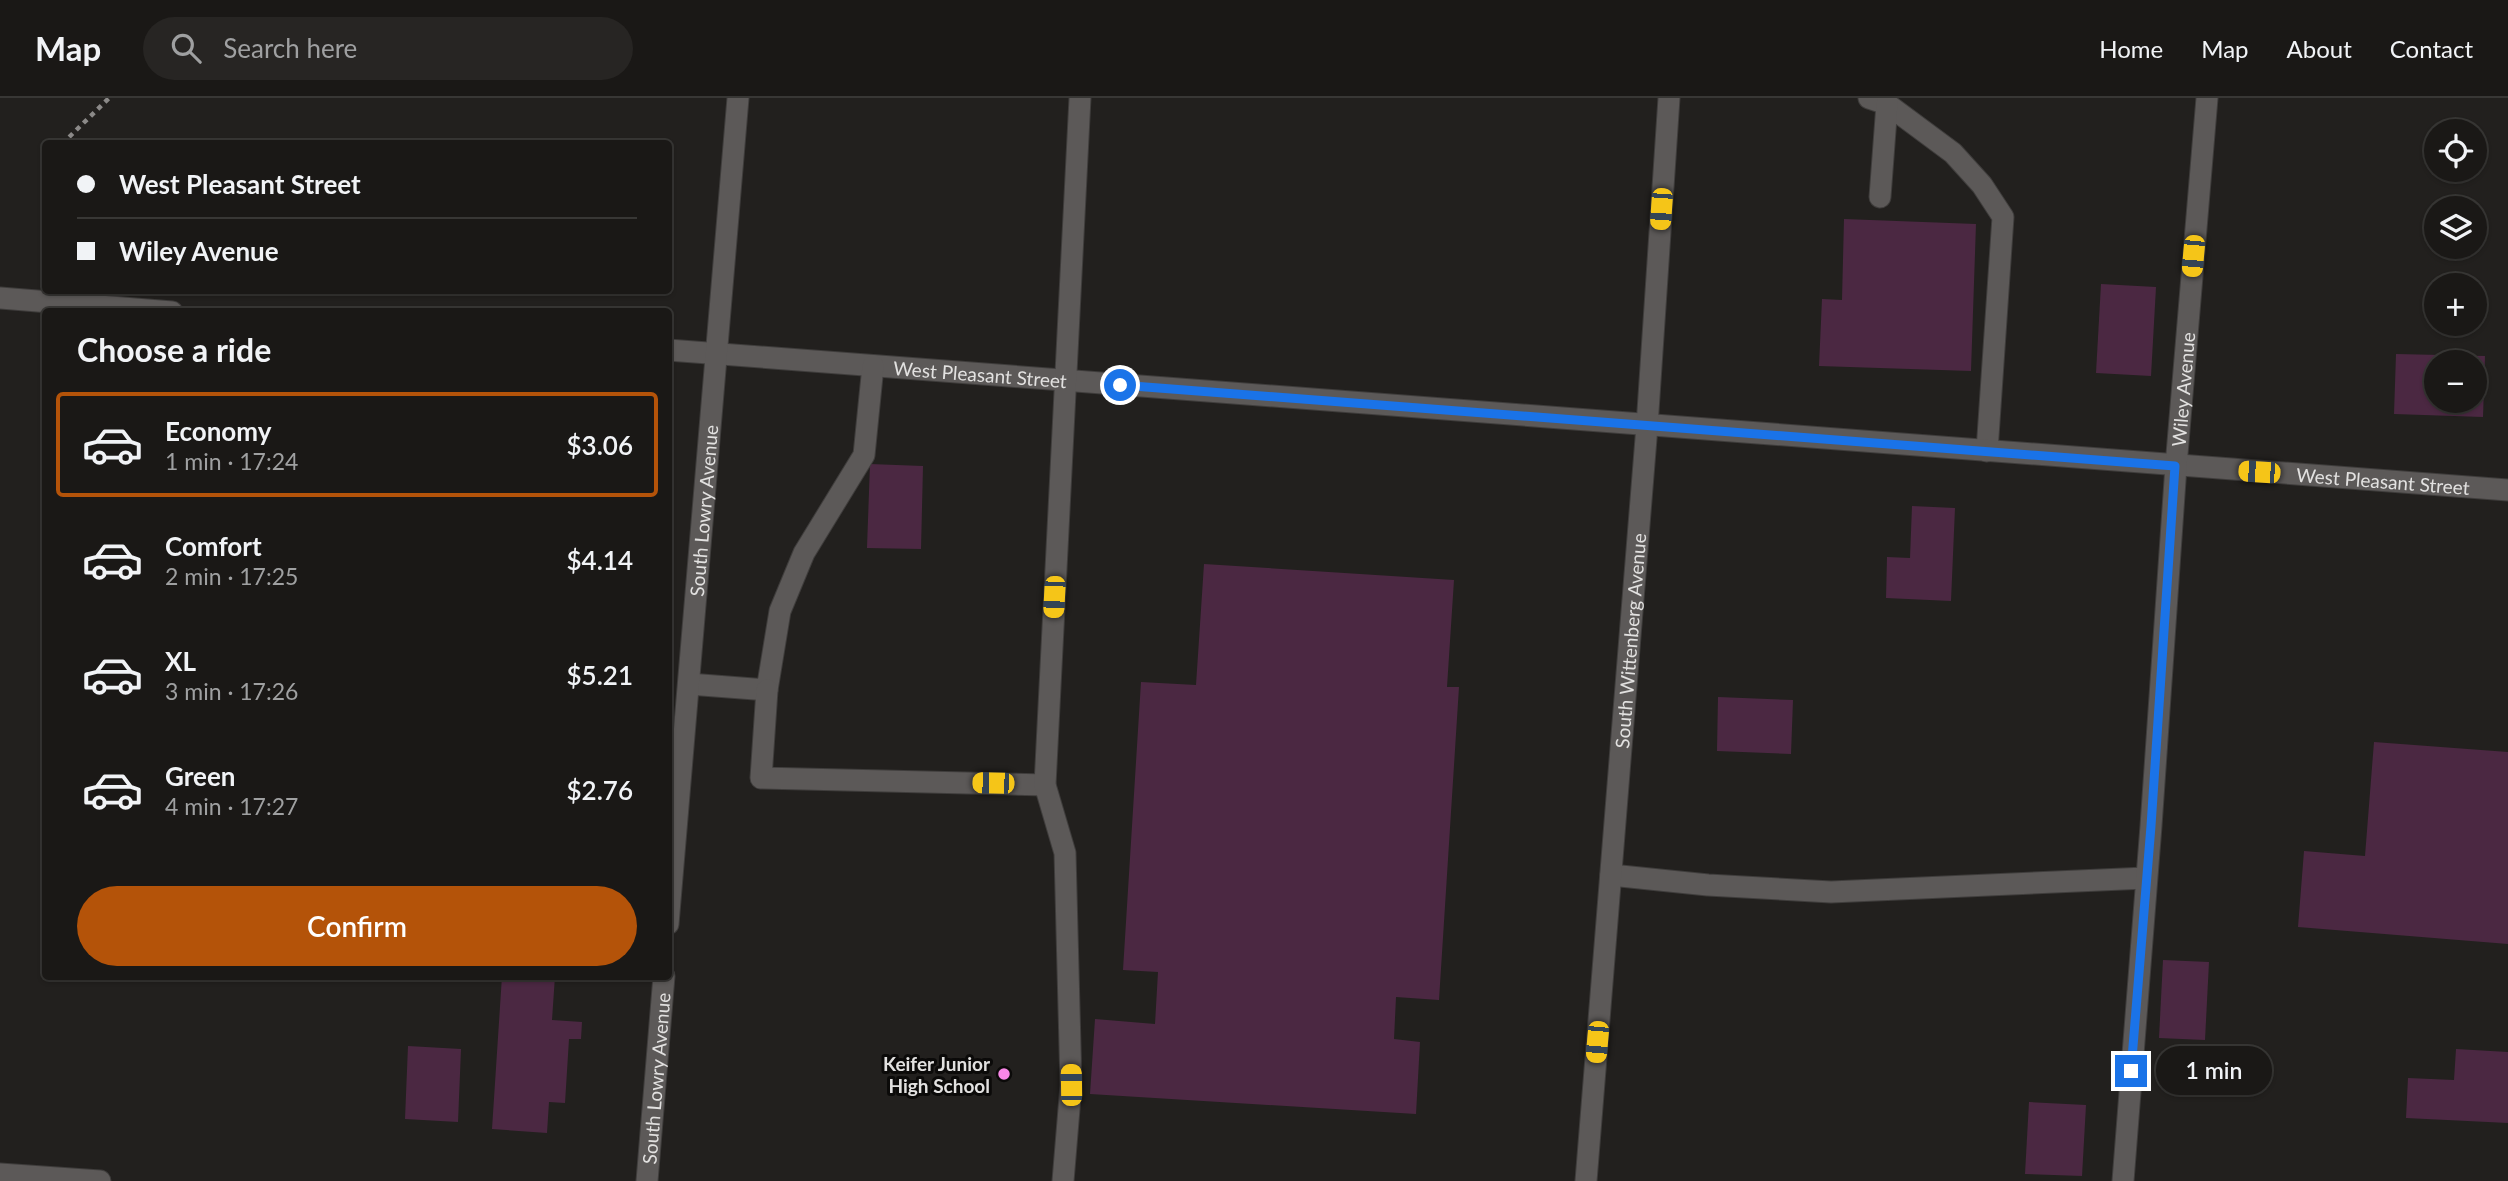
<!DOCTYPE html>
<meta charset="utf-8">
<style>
body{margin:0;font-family:Lato,sans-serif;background:#272523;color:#f1f3f6;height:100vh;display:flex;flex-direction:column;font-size:26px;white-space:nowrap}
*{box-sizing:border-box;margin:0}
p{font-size:23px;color:#9fa0a1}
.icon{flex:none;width:38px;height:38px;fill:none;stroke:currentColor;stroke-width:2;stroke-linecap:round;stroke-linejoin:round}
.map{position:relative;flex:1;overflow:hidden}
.drawer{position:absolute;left:42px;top:210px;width:630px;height:672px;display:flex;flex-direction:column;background:#1a1816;border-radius:7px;box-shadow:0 2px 5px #0004,0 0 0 2px #383735}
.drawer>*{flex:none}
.hud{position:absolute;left:42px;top:42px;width:630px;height:154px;border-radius:7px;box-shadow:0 2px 5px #0004,0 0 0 2px #383735;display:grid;align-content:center;height:154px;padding:0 35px;background:#1a1816}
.tools{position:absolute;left:2424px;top:21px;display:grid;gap:14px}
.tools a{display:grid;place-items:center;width:63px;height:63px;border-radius:50%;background:#1a1816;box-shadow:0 2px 5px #0004,0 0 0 2px #383735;font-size:35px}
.end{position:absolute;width:32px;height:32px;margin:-16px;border:9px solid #1a73e8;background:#fff;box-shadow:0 0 0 4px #fff}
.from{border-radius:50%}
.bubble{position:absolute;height:49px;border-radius:24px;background:#1a1816;box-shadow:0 2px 5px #0004,0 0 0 2px #383735;font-size:23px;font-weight:600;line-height:49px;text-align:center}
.car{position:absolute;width:21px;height:42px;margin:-21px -10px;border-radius:9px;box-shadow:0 0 5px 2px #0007;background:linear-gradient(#f5c518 24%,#345 0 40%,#f5c518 0 76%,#345 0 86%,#f5c518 0)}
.hud b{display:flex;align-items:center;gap:24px;height:66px;font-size:26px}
.hud b+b{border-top:2px solid #383735}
.hud i{width:18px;height:18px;background:#f1f3f6}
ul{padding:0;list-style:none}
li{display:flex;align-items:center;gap:21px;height:105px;margin:0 14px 10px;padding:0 21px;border:4px solid transparent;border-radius:7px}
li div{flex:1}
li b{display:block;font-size:26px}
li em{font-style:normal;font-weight:600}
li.selected{border-color:#b45309}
li>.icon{width:63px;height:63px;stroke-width:1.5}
h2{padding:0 35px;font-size:32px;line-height:84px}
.cta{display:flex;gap:14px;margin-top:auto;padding:14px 35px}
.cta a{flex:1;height:80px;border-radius:42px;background:#b45309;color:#fff;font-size:28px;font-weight:600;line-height:80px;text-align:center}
header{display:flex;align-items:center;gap:42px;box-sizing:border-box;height:98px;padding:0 35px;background:#1a1816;border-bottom:2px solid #383735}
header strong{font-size:33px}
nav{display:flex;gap:38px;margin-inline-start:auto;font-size:24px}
.search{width:490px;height:63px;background:#272523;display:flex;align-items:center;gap:18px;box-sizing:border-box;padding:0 24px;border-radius:38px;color:#9fa0a1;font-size:26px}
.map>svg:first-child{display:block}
.building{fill:#4b2842;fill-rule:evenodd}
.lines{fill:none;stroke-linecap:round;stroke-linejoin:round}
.minor-casing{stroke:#3f3d3c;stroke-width:23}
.path{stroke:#8b8988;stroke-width:4.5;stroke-dasharray:5 5;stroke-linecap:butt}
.minor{stroke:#5c5958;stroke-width:21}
.route{stroke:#1a73e8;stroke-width:9}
.poi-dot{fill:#fa87e7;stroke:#0b0a09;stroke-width:2.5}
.labels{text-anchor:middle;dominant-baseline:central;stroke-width:6;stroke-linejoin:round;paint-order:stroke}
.street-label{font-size:19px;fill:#e2e1e0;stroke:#0b0a09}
.poi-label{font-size:19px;font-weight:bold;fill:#e2e1e0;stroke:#0b0a09;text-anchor:end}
</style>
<header>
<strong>Map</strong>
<div class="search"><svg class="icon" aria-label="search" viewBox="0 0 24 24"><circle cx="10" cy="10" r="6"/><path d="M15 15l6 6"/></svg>Search here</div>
<nav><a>Home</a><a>Map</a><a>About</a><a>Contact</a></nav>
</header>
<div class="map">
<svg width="2508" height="1083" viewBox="0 0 2508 1083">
<rect width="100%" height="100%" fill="#22201e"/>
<g class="building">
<polygon points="1844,121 1976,126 1971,273 1819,268 1822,201 1842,202"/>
<polygon points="2101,186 2156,189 2151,278 2096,275"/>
<path d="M 2396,256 L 2485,258 L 2483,319 L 2394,316 ZM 2436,264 L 2474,264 L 2474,303 L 2436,303 Z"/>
<polygon points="870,366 923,368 921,451 867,450"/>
<polygon points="1912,408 1955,410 1951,503 1886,500 1887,459 1910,460"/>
<polygon points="1204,466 1454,482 1447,589 1459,589 1439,902 1396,899 1394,941 1420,944 1416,1016 1090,996 1095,921 1155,926 1158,874 1123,872 1141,584 1196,587"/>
<polygon points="1718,599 1793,602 1791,656 1717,653"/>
<polygon points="2374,644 2508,654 2508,846 2298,829 2304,753 2365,758"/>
<polygon points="2163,862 2209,864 2205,942 2159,940"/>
<polygon points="502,878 555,878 552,922 582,924 581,941 569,941 565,1005 549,1004 547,1035 492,1031"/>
<polygon points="408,948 461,951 458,1024 405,1021"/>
<polygon points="2456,951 2508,954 2508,1025 2406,1020 2408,980 2454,982"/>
<polygon points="2029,1004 2086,1007 2082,1078 2025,1076"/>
</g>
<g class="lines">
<defs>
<g id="minor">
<polyline points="1869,0 1887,6 1953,55 1982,87 2003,119 1987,353"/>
<polyline points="1880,99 1887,6"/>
<polyline points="0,200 172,214"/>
<path id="s1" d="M 668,252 L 2508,392"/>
<polyline points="689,586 767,592 780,513 804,455 864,357 873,268"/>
<polyline points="767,592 761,680 1045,687"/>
<polyline points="1611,777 1708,787 1831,794 2146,780"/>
<path id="s2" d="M 668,826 L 738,0"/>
<polyline points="0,1076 100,1083"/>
<path id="s3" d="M 647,1083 L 664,878"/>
<polyline points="1063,1083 1071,987 1065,755 1045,687 1080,0"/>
<path id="s4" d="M 1586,1083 L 1647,328 L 1669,0"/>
<path id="s5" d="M 2123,1083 L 2151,728 L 2176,368 L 2207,0"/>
</g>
</defs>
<use href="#minor" class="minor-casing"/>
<polyline class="path" points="62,46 109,0"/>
<use href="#minor" class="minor"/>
</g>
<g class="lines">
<polyline class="route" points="1120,287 2175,368 2151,728 2131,973"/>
</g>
<circle class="poi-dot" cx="1004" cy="976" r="7"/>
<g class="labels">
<g class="street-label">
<text stroke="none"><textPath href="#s1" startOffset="313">West Pleasant Street</textPath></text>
<text stroke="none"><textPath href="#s5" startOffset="794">Wiley Avenue</textPath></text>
<text stroke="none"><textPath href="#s1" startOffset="1720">West Pleasant Street</textPath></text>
<text stroke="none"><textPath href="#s2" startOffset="415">South Lowry Avenue</textPath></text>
<text stroke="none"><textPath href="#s4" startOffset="542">South Wittenberg Avenue</textPath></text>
<text stroke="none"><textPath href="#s3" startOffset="103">South Lowry Avenue</textPath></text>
</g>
<g class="poi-label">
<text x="990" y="965">Keifer Junior<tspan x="990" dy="22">High School</tspan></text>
</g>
</g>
</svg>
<div class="tools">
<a><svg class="icon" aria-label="locate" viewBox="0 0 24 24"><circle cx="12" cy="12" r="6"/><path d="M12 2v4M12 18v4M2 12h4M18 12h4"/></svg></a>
<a><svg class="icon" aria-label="layers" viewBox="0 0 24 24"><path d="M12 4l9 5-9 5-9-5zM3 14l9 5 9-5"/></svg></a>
<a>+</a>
<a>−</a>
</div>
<i class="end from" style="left:1120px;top:287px"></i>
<i class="end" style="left:2131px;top:973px"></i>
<div class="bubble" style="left:2156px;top:948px;width:116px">1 min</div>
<i class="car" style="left:1661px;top:111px;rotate:184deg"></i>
<i class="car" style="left:2193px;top:158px;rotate:185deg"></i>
<i class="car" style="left:2259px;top:374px;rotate:274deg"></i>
<i class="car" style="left:1054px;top:499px;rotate:183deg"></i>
<i class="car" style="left:993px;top:685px;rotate:271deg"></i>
<i class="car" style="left:1597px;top:944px;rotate:185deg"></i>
<i class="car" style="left:1071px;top:987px;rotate:359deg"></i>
<div class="hud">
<b><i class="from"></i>West Pleasant Street</b>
<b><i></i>Wiley Avenue</b>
</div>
<section class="drawer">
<h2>Choose a ride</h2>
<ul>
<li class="selected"><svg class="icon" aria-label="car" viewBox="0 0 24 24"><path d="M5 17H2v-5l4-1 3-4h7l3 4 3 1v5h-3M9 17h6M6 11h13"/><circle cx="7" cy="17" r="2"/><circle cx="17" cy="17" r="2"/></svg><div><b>Economy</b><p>1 min · 17:24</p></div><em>$3.06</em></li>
<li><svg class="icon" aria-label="car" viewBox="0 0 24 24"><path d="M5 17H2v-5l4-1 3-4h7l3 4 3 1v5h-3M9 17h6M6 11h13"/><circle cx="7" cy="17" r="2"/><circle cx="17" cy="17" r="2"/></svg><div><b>Comfort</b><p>2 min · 17:25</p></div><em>$4.14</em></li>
<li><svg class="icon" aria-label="car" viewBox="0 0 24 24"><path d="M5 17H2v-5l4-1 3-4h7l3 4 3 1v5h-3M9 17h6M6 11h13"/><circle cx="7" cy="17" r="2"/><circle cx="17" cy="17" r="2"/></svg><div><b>XL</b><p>3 min · 17:26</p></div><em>$5.21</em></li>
<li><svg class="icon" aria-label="car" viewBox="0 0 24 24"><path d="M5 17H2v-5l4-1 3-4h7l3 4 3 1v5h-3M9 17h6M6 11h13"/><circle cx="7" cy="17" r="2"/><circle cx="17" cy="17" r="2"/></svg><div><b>Green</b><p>4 min · 17:27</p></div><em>$2.76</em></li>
</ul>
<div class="cta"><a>Confirm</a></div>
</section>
</div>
